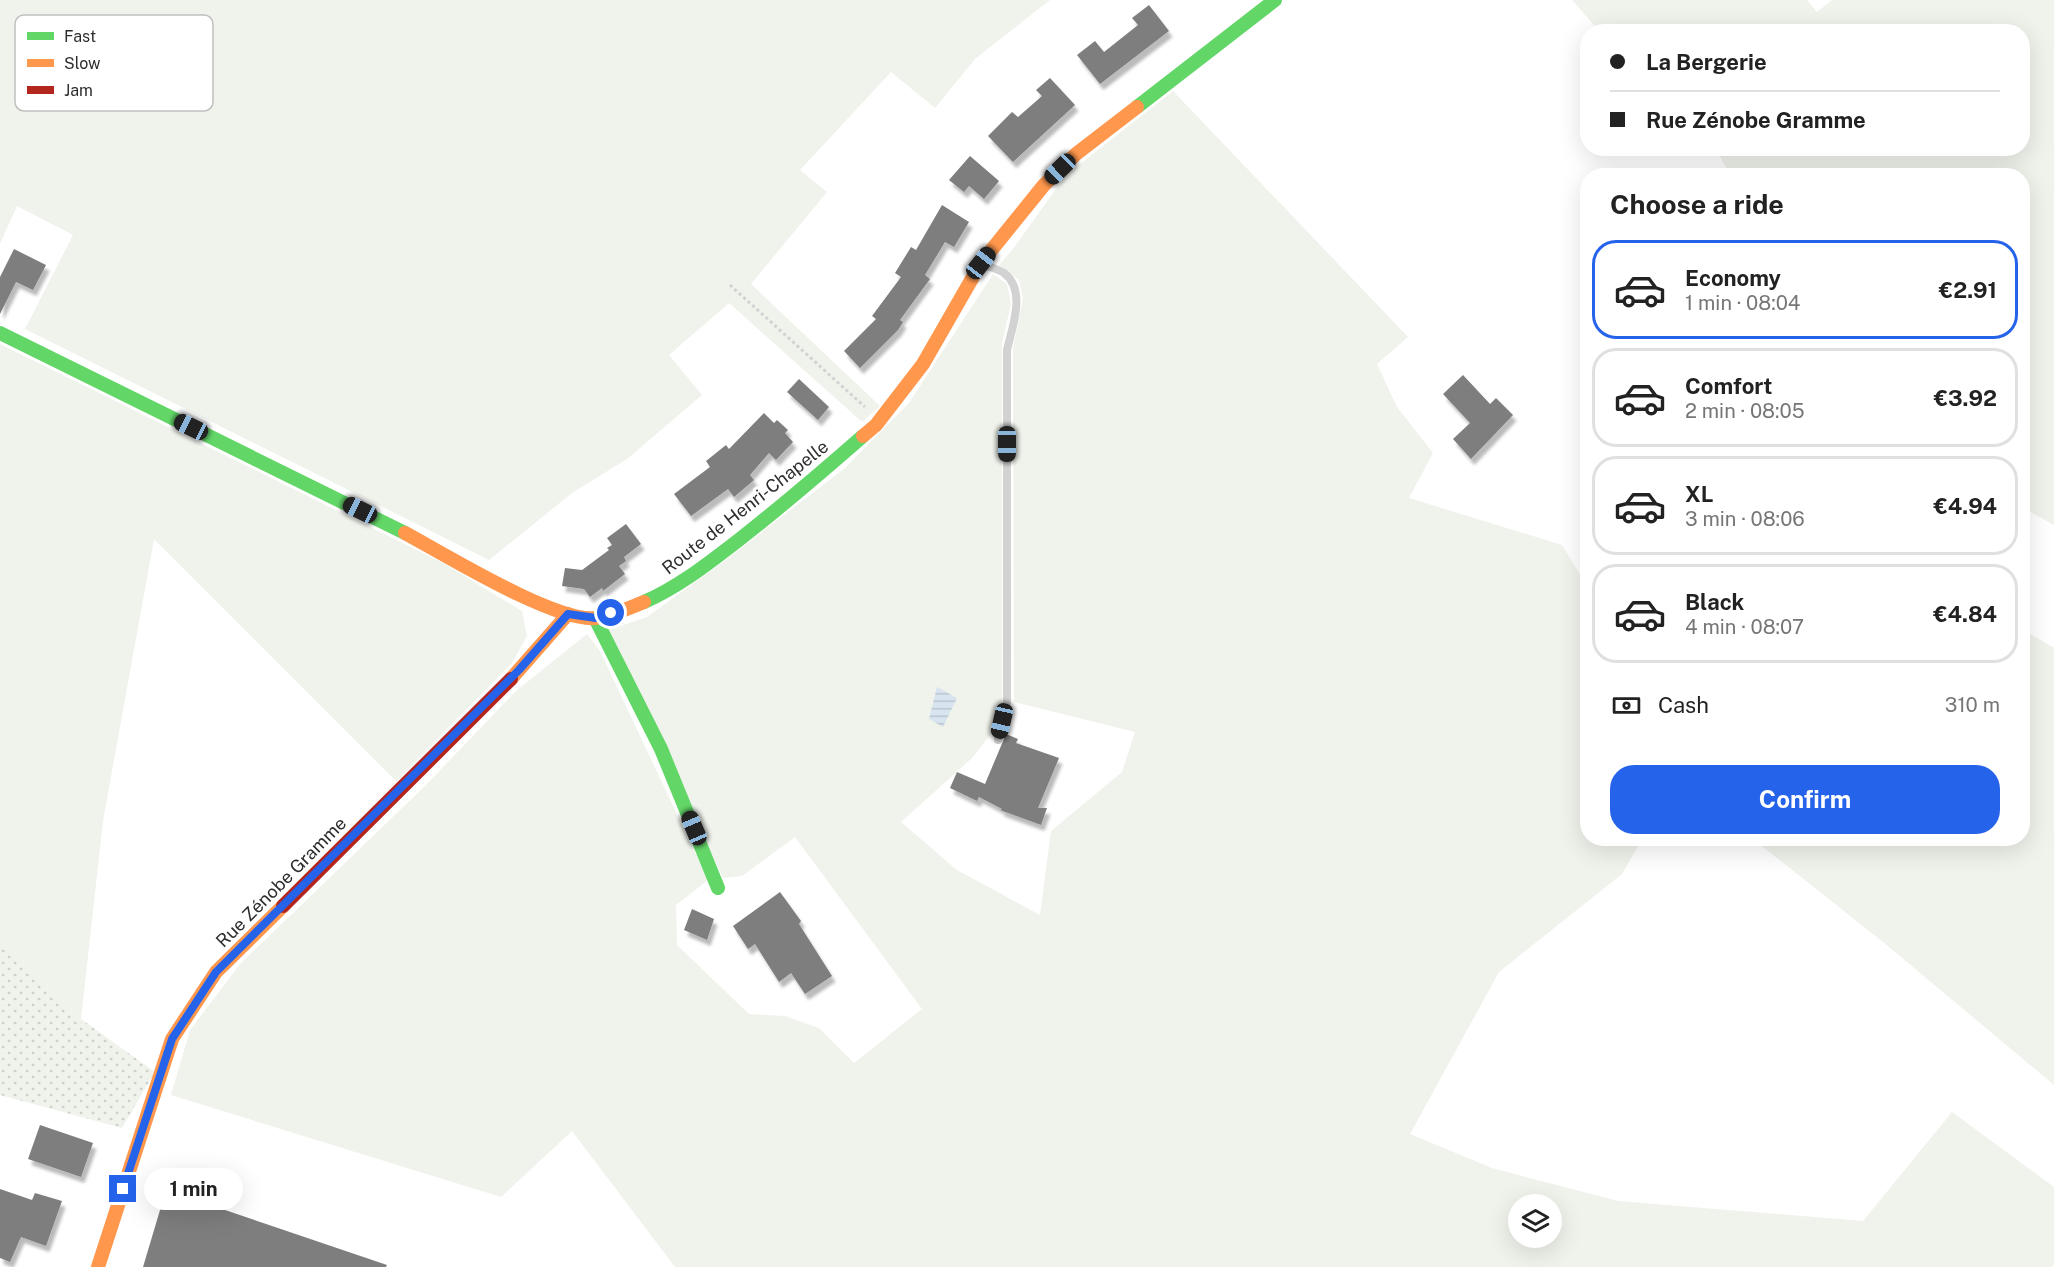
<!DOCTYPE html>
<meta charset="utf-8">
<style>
body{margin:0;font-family:"Public Sans",sans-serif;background:#f6f6f6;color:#222;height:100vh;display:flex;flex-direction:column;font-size:22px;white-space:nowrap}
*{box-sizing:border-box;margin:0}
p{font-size:20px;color:#767676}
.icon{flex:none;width:33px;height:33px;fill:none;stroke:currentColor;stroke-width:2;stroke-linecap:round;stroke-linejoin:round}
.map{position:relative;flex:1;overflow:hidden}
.details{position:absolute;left:1580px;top:168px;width:450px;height:678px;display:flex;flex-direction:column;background:#fff;border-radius:24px;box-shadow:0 6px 24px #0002}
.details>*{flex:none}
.banner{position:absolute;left:1580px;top:24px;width:450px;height:132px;border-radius:24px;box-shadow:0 6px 24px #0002;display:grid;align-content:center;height:132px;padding:0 30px;background:#fff}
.controls{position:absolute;left:1508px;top:1194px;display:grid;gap:12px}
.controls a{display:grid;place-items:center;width:54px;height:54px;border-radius:50%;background:#fff;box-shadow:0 6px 24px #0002;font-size:30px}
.end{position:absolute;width:27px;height:27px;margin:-14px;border:8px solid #2563eb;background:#fff;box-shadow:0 0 0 3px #fff}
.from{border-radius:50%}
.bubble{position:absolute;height:42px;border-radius:21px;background:#fff;box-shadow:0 6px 24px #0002;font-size:20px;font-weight:700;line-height:42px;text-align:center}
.car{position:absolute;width:18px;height:36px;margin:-18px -9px;border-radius:8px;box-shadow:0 0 4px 2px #0007;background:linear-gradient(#222 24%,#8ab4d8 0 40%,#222 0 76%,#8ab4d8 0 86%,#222 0)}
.banner b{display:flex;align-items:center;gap:21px;height:57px;font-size:22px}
.banner b+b{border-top:2px solid #e0e0e0}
.banner i{width:15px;height:15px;background:#222}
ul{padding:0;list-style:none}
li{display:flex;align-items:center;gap:18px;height:99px;margin:0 12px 9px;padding:0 18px;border:3px solid #e0e0e0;border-radius:24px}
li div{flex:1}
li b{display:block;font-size:22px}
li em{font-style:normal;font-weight:700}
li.active{border-color:#2563eb}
li>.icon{width:54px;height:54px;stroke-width:1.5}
h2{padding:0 30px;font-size:27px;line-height:72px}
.pay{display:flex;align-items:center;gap:15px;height:66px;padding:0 30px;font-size:22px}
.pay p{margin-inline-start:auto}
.cta{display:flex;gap:12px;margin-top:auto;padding:12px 30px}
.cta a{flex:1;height:69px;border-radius:24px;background:#2563eb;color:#fff;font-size:24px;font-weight:700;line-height:69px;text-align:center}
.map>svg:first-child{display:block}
.grass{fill:#eff3eb;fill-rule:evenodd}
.garden{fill:url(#garden-dots)}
.water{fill:url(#water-rules)}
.building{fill:#7e7e7e;filter:url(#shadow)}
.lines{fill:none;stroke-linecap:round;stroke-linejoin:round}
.path{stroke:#d2d2d2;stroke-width:3;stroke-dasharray:3 3;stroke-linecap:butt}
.lane{stroke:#d2d2d2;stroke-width:8}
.fast{stroke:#63d668;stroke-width:14}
.slow{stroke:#ff974d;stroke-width:14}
.jam{stroke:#b3261e;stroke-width:14}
.route{stroke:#2563eb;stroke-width:8}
.labels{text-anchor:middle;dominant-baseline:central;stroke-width:6;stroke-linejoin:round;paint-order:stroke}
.street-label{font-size:18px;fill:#2d2d2d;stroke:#fff}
.key{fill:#fff;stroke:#c0c0c0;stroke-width:1.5}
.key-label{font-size:16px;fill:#2d2d2d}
</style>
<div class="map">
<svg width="2054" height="1267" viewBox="0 0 2054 1267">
<defs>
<pattern id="garden-dots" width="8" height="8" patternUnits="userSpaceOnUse" patternTransform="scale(1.5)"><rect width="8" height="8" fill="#eff3eb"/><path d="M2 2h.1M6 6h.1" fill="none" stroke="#cdd1ca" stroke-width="1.8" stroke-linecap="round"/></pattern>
<pattern id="water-rules" width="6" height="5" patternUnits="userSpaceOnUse" patternTransform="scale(1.5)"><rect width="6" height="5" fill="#d8e4f0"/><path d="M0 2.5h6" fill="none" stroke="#bac4ce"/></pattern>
<filter id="shadow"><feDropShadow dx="3.5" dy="6" stdDeviation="1.5" flood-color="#0004"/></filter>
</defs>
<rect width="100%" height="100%" fill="#fff"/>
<g class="grass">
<polygon points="0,0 1050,0 975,59 935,108 891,72 800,170 827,192 751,284 880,406 862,422 729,303 669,355 702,395 627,459 572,493 489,560 25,329 73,235 17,206 0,244"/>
<polygon points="1572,0 1807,0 1817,12 1832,0 2054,0 2054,525 2025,509 2022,504 2022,176 1730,175 1716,149 2022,148 2022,32 1599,31"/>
<path d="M 1173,91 L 1408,337 L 1377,364 L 1397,407 L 1433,453 L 1409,498 L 1562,545 L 1587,586 L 1587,838 L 1642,839 L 1622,874 L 1499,972 L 1410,1134 L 1492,1168 L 1618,1201 L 1863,1221 L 1952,1112 L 2054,1187 L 2054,1264 L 2052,1267 L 675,1267 L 572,1131 L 501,1197 L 171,1095 L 190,1030 L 240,964 L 424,787 L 516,691 L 587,634 L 600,651 L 708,880 L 676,905 L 677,945 L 749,1014 L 785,1016 L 819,1028 L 854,1063 L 922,1009 L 795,837 L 742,876 L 723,878 L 606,631 L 647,617 L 723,562 L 845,468 L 909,403 L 993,274 L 1007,284 L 1011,304 L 1002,343 L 1002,700 L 998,725 L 972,758 L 901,822 L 957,870 L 1040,915 L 1051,831 L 1122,772 L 1135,732 L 1014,702 L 1013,348 L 1023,299 L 1019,280 L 999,265 L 1013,249 L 1066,175 ZM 1518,1204 L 1551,1204 L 1551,1238 L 1518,1238 Z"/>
<polygon points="0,344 443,563 522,611 527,636 512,663 396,781 154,539 103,821 81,1019 0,939"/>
<polygon points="2022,629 2054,648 2054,1085 1883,942 1753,839 2022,838"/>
</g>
<polygon class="garden" points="0,939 81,1019 155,1072 122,1128 0,1095"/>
<polygon class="water" points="937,687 957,698 943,727 929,719"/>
<g class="building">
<polygon points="1149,5 1169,31 1100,84 1077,55 1095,41 1104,52 1138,25 1132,18"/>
<polygon points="1050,78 1075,105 1013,162 988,136 1012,112 1018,117 1042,96 1036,90"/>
<polygon points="970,156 999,181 984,199 969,186 964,192 949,180"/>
<polygon points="942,205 969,222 954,247 945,242 925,275 930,279 900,320 903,322 898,330 860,368 844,351 876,319 872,316 901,277 895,273 911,247 916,250"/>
<polygon points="14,249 46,265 33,290 16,282 0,314 0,277"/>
<polygon points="1463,375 1490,404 1496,398 1513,415 1471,459 1453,439 1470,423 1443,394"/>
<polygon points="799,379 829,407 818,420 787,392"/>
<polygon points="764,413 774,423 777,420 788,430 785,433 793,442 776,460 769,453 750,475 754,480 734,497 728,489 691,516 674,494 710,467 706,461 726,445 729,449"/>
<polygon points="626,524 641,544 624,557 626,561 619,566 625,574 603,591 602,588 590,597 584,589 562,586 565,568 582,570 609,550 607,548 612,545 607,538"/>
<polygon points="1006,734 1018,739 1016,743 1059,758 1038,808 1047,808 1041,825 1000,810 1002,809 979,797 977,801 950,788 957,772 985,784"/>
<polygon points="780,892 801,921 799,924 832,976 805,994 791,973 779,982 755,944 748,949 733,926"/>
<polygon points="692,909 714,919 707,940 684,930"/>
<polygon points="40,1125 93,1143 81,1177 28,1159"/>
<polygon points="0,1189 32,1200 35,1193 62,1201 46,1246 21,1237 10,1262 0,1258"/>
<polygon points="166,1190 387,1265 386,1267 143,1267"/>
</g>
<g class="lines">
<polyline class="path" points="730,285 865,407"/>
<path class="lane" d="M 982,264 C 989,267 998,269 1004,273 C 1027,290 1012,328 1007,350 L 1007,702 L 998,740"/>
<g class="fast">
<polyline points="1137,107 1275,0"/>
<polyline points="0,333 405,533"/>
<path d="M 644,602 C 679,587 710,562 740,539 C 782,506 823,471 863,436"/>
<polyline points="595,618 661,749 718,888"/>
</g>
<g class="slow">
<polyline points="863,436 876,425 923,364 981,263 1044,185 1076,154 1137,107"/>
<path d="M 405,533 C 444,554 556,623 596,618 C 612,616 629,608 644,602"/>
<polyline points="511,679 568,614"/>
<polyline points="98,1267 172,1039 216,972 283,906"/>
</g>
<polyline class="jam" points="283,906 511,679"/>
</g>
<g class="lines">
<polyline class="route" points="123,1189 172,1039 216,972 519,670 568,614 596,618 611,613"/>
</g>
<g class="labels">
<g class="street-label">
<text transform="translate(745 507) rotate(-38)">Route de Henri-Chapelle</text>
<text transform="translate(281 882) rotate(-45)">Rue Zénobe Gramme</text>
</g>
</g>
<rect x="15" y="15" width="198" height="96" rx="9" class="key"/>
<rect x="27" y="32" width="27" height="8" fill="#63d668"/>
<rect x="27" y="59" width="27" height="8" fill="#ff974d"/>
<rect x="27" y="86" width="27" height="8" fill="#b3261e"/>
<g class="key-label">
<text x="64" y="42">Fast</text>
<text x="64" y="69">Slow</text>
<text x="64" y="96">Jam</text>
</g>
</svg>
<div class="controls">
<a><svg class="icon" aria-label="layers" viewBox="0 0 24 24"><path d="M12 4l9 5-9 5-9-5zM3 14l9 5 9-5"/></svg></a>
</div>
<i class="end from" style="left:611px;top:613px"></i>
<i class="end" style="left:123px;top:1189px"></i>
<div class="bubble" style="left:144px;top:1168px;width:99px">1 min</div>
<i class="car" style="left:1060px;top:169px;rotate:226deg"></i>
<i class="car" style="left:981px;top:263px;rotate:38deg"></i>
<i class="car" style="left:191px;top:427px;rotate:296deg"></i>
<i class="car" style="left:1007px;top:444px;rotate:180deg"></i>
<i class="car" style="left:360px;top:510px;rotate:296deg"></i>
<i class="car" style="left:1002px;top:721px;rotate:193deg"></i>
<i class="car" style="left:694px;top:828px;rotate:337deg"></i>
<div class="banner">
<b><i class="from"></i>La Bergerie</b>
<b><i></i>Rue Zénobe Gramme</b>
</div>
<section class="details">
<h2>Choose a ride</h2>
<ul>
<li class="active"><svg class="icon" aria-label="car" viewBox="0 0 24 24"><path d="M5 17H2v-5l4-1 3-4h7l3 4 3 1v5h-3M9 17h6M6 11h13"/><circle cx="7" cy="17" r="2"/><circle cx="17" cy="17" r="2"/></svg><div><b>Economy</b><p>1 min · 08:04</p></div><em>€2.91</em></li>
<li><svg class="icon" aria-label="car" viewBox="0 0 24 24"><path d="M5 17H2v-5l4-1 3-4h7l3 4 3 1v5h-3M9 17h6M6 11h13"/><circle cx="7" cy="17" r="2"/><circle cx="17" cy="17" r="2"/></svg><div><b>Comfort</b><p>2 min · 08:05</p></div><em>€3.92</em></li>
<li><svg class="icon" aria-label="car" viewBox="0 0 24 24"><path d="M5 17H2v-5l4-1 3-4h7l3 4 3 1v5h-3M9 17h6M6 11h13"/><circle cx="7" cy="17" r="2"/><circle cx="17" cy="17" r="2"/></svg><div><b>XL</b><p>3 min · 08:06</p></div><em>€4.94</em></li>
<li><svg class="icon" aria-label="car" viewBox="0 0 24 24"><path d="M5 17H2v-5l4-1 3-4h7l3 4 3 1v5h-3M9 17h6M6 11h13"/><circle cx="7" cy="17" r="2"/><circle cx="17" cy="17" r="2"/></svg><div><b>Black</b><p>4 min · 08:07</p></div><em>€4.84</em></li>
</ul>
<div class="pay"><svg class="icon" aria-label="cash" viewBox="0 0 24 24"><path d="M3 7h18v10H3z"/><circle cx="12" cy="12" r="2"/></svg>Cash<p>310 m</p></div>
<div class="cta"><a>Confirm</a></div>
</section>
</div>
